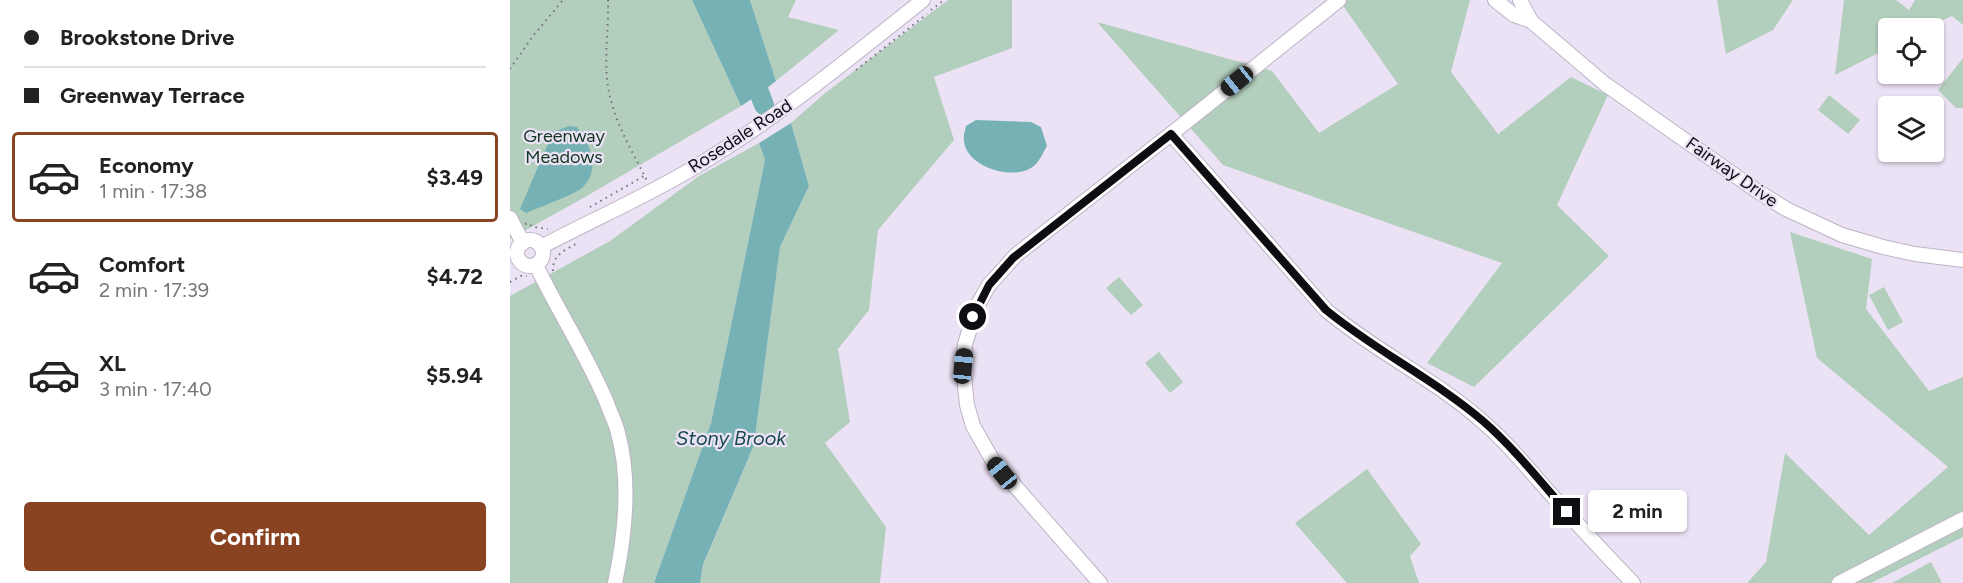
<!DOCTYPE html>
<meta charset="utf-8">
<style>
body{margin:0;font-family:Figtree,sans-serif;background:#f2f2f2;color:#222;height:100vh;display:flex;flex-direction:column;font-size:22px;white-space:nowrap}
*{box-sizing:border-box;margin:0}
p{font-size:20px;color:#767676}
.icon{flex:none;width:33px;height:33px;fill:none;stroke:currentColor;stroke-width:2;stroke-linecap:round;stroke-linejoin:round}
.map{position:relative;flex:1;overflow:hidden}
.drawer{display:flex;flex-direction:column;background:#fff;width:510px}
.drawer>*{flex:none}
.guide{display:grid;align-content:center;height:132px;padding:0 24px;background:#fff}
.controls{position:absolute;left:1368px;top:18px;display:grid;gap:12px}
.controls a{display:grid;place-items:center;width:66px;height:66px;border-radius:6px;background:#fff;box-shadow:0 2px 4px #0004;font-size:30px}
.end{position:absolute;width:27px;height:27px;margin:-14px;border:8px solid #0f0c12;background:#fff;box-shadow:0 0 0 3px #fff}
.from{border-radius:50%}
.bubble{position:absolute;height:42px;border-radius:6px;background:#fff;box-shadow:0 2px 4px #0004;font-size:20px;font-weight:700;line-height:42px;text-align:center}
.car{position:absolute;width:18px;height:36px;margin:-18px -9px;border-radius:8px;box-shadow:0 0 4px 2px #0007;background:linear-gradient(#222 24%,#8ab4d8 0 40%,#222 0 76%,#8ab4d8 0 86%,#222 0)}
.guide b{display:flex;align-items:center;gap:21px;height:57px;font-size:22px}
.guide b+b{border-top:2px solid #e0e0e0}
.guide i{width:15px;height:15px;background:#222}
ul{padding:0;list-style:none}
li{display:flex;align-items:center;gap:18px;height:90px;margin:0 12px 9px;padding:0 12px;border:3px solid transparent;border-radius:6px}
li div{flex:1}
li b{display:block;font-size:22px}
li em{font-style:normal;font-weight:700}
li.on{border-color:#8a4320}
li>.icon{width:54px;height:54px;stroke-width:1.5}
.button{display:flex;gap:12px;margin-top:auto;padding:12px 24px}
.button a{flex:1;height:69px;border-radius:6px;background:#8a4320;color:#fff;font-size:24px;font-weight:700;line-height:69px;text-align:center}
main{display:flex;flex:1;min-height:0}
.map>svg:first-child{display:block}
.green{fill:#b2cebc}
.water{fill:#76b2b5}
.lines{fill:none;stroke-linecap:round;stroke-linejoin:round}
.river{stroke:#76b2b5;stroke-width:20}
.minor-casing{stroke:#bcb3c5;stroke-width:16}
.path{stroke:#77717d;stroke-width:2;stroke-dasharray:1.5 4.5;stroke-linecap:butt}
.minor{stroke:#fff;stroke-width:14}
.route{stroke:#0f0c12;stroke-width:8}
.labels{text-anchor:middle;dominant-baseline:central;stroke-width:4.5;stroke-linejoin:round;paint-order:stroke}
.park-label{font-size:18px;fill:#103521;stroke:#ece2f5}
.street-label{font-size:18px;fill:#0f0c12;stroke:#ece2f5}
.water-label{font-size:20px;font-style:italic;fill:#154b4e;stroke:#ece2f5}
</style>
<main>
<section class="drawer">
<div class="guide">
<b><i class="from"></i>Brookstone Drive</b>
<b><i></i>Greenway Terrace</b>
</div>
<ul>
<li class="on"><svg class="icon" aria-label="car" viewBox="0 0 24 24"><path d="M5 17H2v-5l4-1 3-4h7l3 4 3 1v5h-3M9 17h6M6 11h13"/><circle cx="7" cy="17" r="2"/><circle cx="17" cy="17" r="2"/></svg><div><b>Economy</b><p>1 min · 17:38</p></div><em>$3.49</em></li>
<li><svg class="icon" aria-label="car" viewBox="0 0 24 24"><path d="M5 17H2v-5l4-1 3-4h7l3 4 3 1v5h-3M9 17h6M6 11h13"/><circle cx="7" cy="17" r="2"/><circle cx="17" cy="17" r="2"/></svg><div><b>Comfort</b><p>2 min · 17:39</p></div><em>$4.72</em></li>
<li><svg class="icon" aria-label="car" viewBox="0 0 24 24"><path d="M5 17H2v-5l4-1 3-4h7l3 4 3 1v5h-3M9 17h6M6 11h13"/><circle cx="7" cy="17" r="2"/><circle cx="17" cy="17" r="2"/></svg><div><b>XL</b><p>3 min · 17:40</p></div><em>$5.94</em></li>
</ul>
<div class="button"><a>Confirm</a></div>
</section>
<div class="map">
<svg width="1453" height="583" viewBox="0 0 1453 583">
<rect width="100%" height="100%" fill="#ece2f5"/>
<g class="green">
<polygon points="0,0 182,0 231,106 75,197 0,239"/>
<polygon points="240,0 286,0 278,17 329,30 266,81"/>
<polygon points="438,0 502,0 502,48 424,77 444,140 368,230 359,310 328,349 340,422 315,443 376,527 370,583 190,583 193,566 244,445 270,247 299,186 281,123 314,94"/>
<polygon points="829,0 960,0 941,72 988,134 1061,77 1098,95 1047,205 1099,256 964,387 917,363 992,263 713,165 587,22 762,71 809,133 888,84"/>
<polygon points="1207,0 1283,0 1263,30 1216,54"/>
<polygon points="1334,0 1386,0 1399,10 1405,0 1453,0 1453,25 1442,16 1416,28 1378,28 1378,48 1325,75"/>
<polygon points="1453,58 1453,108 1446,108 1428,90"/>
<polygon points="1319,95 1350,120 1338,134 1308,110"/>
<polygon points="249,143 255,160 201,423 144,583 0,583 0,296 100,241 189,176"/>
<polygon points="1280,232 1362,259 1356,309 1419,391 1453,377 1453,537 1361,583 1237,583 1256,562 1275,453 1359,535 1438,467 1307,358"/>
<polygon points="609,277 633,305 621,315 596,288"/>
<polygon points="1374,287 1393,322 1378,330 1359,295"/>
<polygon points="649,352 673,382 660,393 635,363"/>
<polygon points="857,469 911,544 900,556 909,583 837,583 785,523"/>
<polygon points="1421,562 1432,583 1382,583"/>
</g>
<g class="water">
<polygon points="182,0 240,0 266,81 248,95 231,106"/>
<path d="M 466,120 L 521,122 L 531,127 L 537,146 C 533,152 530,161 524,166 C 504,182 456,167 454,141 C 453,136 455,131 456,126 Z"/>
<polygon points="281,123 299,186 270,247 244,445 193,565 190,583 144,583 201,423 255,160 249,143"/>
<path d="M 59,126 L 67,127 C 80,144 91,169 73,187 C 66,194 28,208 16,213 L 10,209 L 43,132 Z"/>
</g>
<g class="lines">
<polyline class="river" points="241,71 254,105"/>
<defs>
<g id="minor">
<polyline points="985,0 1004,15 1021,21 1095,84 1247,191 1276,209 1332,235 1373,247 1405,254 1453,260"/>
<polyline points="1010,0 1021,21"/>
<path d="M 661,134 L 816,310 C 866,352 925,379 973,422 C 994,440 1012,461 1030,482 C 1060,516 1091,550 1123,583"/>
<polyline points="0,218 13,243"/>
<circle cx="20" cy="253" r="13"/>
<path d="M 31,247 C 82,220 135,197 185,167 C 266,119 339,59 413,0"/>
<path d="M 26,265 C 48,311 77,355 97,403 C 100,413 106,423 108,433 C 121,480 115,536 105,583"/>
<polyline points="590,583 483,461 463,426 457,405 453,366 455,344 467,306 479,285 506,255 661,134 829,0"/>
<polyline points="1329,583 1453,519"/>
</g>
</defs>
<use href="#minor" class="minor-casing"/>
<g class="path">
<path d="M 98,0 C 99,29 93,64 99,92 C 105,124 123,152 137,181"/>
<polyline points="421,10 434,0"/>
<polyline points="0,69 23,36 53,0"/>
<polyline points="346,70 417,14"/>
<polyline points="80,207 134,176"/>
<polyline points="15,224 18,223 23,227 38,229"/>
<path d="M 43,271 C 42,254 56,250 69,242"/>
<polyline points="0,282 11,276 17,276"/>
</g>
<use href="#minor" class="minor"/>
</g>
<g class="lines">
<path class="route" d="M 463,317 L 479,285 L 503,258 L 661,134 L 816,310 C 866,351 925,380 973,421 C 1004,448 1030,481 1057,512"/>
</g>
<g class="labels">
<g class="park-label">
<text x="54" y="136">Greenway<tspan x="54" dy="21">Meadows</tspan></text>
</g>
<g class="street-label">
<text transform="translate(230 136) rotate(-33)">Rosedale Road</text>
<text transform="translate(1222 172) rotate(35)">Fairway Drive</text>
</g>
<g class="water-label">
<text x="221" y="438">Stony Brook</text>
</g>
</g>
</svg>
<div class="controls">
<a><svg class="icon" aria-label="locate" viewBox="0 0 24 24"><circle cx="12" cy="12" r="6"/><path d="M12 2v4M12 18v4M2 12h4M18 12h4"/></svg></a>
<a><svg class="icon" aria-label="layers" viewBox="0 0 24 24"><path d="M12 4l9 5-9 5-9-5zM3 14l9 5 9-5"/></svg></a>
</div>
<i class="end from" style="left:463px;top:317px"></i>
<i class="end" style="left:1057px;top:512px"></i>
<div class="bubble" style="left:1078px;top:490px;width:99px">2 min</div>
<i class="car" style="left:727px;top:81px;rotate:231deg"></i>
<i class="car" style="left:453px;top:366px;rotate:6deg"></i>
<i class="car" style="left:492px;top:473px;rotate:321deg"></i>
</div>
</main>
